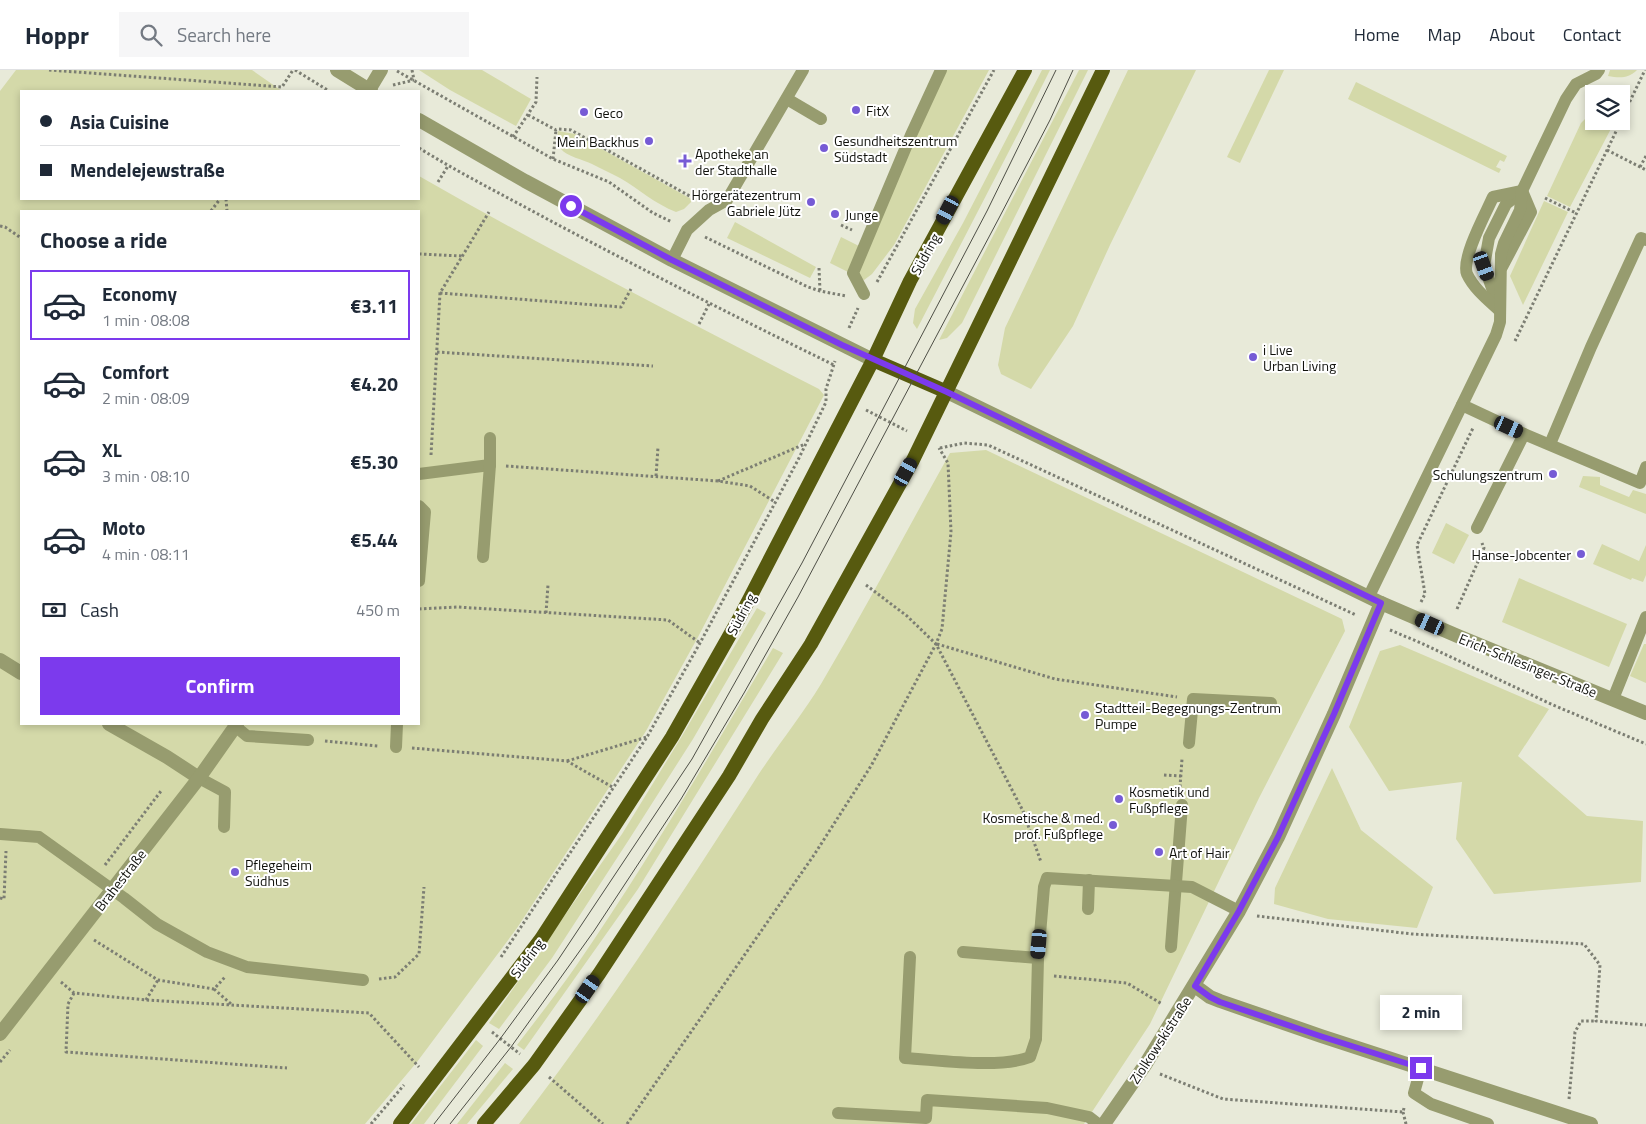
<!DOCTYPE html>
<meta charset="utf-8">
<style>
body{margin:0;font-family:"Titillium Web",sans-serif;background:#f6f6f7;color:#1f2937;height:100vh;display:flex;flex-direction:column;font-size:19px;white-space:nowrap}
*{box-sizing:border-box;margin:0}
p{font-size:16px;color:#747a83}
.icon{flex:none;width:28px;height:28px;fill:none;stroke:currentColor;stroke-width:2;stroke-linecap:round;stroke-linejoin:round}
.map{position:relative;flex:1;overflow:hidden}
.drawer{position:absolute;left:20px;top:140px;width:400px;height:515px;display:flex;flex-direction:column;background:#fff;border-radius:0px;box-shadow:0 2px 8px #0003}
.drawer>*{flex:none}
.banner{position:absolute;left:20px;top:20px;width:400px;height:110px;border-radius:0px;box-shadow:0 2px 8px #0003;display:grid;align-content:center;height:110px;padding:0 20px;background:#fff}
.fabs{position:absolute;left:1585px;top:15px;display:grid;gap:10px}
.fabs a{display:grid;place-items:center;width:45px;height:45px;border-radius:0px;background:#fff;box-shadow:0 2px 8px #0003;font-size:25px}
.end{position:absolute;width:22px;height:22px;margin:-11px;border:6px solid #7c3aed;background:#fff;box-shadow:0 0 0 2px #fff}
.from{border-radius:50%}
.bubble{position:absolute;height:35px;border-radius:0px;background:#fff;box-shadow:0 2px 8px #0003;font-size:16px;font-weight:700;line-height:35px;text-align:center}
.car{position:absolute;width:15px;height:30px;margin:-15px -8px;border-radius:6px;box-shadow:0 0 4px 1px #0007;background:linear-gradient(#222 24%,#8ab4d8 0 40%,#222 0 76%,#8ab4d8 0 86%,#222 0)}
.banner b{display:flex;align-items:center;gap:18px;height:48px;font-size:19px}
.banner b+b{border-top:1px solid #e0e1e3}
.banner i{width:12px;height:12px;background:#1f2937}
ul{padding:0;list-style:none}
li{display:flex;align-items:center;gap:15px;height:70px;margin:0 10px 8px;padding:0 10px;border:2px solid transparent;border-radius:0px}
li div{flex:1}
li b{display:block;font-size:19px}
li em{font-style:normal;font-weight:700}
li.selected{border-color:#7c3aed}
li>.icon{width:45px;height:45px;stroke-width:1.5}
h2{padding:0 20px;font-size:22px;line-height:60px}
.pay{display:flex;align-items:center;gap:12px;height:55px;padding:0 20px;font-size:19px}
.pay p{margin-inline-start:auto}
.primary-button{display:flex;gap:10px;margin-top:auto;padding:10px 20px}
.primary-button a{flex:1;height:58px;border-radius:0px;background:#7c3aed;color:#fff;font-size:20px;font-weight:700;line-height:58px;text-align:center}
header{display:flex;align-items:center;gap:30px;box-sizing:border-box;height:70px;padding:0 25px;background:#fff;border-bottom:1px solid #e0e1e3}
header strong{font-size:24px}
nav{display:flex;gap:28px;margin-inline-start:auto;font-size:18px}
.search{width:350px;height:45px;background:#f6f6f7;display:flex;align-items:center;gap:12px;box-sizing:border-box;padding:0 18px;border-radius:0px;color:#747a83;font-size:19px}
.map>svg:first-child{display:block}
.green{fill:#d4d9a9;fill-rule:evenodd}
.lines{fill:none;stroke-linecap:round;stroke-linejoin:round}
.path{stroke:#7c7e73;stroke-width:3;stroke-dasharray:2.5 2.5;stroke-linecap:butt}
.service{stroke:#979c6f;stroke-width:12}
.minor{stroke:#979c6f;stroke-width:14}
.tertiary{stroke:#979c6f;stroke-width:14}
.primary{stroke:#575a0f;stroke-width:14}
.tram{stroke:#4e4f46;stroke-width:1}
.route{stroke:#7c3aed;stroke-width:6}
.poi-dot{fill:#765bd5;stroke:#fff;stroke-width:2}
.labels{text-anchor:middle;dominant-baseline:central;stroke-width:4;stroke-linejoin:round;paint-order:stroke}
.poi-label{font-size:14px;fill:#10110c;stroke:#fff;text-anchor:start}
.street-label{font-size:14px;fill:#10110c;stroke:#fff}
</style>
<header>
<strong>Hoppr</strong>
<div class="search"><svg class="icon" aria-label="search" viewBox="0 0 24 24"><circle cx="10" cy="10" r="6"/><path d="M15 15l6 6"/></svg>Search here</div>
<nav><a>Home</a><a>Map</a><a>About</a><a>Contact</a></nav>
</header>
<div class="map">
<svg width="1646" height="1054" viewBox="0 0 1646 1054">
<rect width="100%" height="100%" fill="#e8ead9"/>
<g class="green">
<path d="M 16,0 L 252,0 L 282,21 L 21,21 L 21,129 L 419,129 L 419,106 C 550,181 685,250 819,319 L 824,325 L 698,567 L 646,661 L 517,858 L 417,992 L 365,1054 L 0,1054 L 0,21 ZM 21,141 L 419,141 L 419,654 L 21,654 Z"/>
<polygon points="419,0 482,0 531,29 516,56 450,20"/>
<polygon points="941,0 989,0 894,175 872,204 864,210 830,193 841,167 863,178"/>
<polygon points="1042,0 1050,0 1021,58 917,259 913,253 915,239 963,153"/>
<polygon points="1079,0 1088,0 962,253 947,268 939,270"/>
<polygon points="1128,0 1196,0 1110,175 1073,256 1031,319 1001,304 998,295 1005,258"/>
<polygon points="1269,0 1284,0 1240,93 1227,87"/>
<path d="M 1610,0 L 1637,0 C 1628,9 1619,8 1608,6 Z"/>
<polygon points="1356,12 1507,86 1504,92 1500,90 1496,97 1501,99 1499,103 1348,29"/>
<polygon points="1594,40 1594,51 1615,51 1570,137 1547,126 1581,53"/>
<path d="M 558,61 L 575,64 L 693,130 L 684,139 L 676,142 C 655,134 639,119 620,108 C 611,103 601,99 592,94 C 584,90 566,86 561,79 C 557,74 557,67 558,61 Z"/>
<polygon points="1544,131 1568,142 1523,235 1510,206"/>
<polygon points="735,152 816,197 810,208 727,168"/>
<path d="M 986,380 L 1342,549 L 1345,561 L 1259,728 L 1150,954 L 1084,1054 L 519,1054 C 604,944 680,827 755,710 C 776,677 801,647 821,614 C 866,538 907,460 950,383 Z"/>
<polygon points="1583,406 1600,407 1600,415 1629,427 1633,420 1646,424 1646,444 1579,417"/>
<polygon points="1446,453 1469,465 1454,494 1432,483"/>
<polygon points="1602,474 1639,491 1646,475 1646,505 1643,512 1632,508 1631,510 1593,494"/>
<polygon points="1519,508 1627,554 1609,597 1502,552"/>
<polygon points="757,538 766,543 693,669 630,768 552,888 499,959 489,953 622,764 682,666"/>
<polygon points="1644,574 1646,574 1646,613 1630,606"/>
<polygon points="1400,575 1549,639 1518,686 1587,746 1643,751 1641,812 1494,824 1456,769 1462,712 1389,721 1349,657 1380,581"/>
<path d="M 773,578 L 783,583 L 638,819 L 524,980 L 517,975 C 537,949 557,923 576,896 C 647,793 710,685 773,578 Z"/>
<polygon points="1332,698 1361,760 1433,817 1417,858 1328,849 1274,834 1275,818"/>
<polygon points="476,970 483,976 424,1054 411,1054"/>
<polygon points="505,993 513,999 467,1054 457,1054"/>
</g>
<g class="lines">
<g class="path">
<polyline points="49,0 282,17 293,0"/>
<polyline points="295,0 329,21"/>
<polyline points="412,0 414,10"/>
<polyline points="397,1 553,89 609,112 653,143 672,152"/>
<polyline points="393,15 414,10"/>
<polyline points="528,45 556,60 558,59 571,60 695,129"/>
<polyline points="1621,50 1645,0"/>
<polyline points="513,67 536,32 537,7"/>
<path d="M 419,78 C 461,104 505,126 549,150 C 643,200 738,248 834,295"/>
<polyline points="1607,80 1646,100"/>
<polyline points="553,89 556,60"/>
<polyline points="1640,97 1646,86"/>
<polyline points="438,112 448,96"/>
<polyline points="1545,128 1576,143"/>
<polyline points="226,129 227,141"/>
<polyline points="211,141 220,129"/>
<polyline points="841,155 852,160"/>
<polyline points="0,156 5,157 21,168"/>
<polyline points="705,167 808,217 820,221 846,226"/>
<polyline points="419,184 462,186"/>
<polyline points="819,198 820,221"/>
<polyline points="877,212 994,0"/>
<polyline points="440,223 621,237 631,219"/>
<polyline points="699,254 709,234"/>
<polyline points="849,258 858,238"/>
<polyline points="1515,271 1621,51"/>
<polyline points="437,282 653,296"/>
<polyline points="866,340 907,361"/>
<polyline points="940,378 964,373 988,375 1356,545"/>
<polyline points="431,385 440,223 489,142"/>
<polyline points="506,396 718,411 750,416 775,432"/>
<polyline points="656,406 658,377"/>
<polyline points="718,411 805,374"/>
<polyline points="866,515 907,546 936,574 1023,741 1041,792"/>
<polyline points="1421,532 1425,524 1417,475 1473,358"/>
<polyline points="419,539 457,537 668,550 700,573"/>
<polyline points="1457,539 1484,478 1482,473"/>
<polyline points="546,543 548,515"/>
<polyline points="1390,560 1421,573 1553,635 1646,674"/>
<polyline points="937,574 1055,609 1177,627"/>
<polyline points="325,671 378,676"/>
<polyline points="412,678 567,691 614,718"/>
<polyline points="567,691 647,667"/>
<polyline points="1164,705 1181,706"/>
<polyline points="1180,717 1182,689"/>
<polyline points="105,795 161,721"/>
<polyline points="0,828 4,829 6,781"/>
<polyline points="1257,846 1412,864 1584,874 1600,895 1596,951 1646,955"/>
<polyline points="94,870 158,910 214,919 225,907"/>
<polyline points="501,887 647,667 700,573 798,390 826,332 826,319 835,291"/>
<polyline points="1054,906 1127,913 1162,934"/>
<polyline points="379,909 395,907 419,884 424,817"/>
<polyline points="61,912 74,923 146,930 369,943 419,997"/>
<polyline points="214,919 231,934"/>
<polyline points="74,923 68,934 66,982 287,998"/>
<polyline points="146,930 158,910"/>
<polyline points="492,962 520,984"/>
<polyline points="0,992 10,980"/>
<polyline points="1160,1004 1223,1029 1403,1042 1404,1038"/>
<polyline points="549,1007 603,1054"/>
<polyline points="1569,1029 1575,962 1581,951 1596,951"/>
<polyline points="1403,1042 1406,1054"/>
<polyline points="371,1054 404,1015"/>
<polyline points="627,1054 814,785 871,696 936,574 942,559 951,462 948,393 939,378"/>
</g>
<g class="service">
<polyline points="787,29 821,49"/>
<polyline points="672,190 687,160 709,140 727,130 803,0"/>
<polyline points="1502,197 1531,142 1523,123"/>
<polyline points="864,224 853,203 911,65 941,0"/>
<polyline points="1497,232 1484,196 1489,168 1506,134 1520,123"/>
<path d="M 1500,241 C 1488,230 1474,219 1467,204 C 1461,188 1486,143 1493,127 L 1522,121"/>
<polyline points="1462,335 1524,364 1640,413 1646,397"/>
<polyline points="1550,374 1591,277 1641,168 1646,170"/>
<polyline points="419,404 490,395"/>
<polyline points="419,436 425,442 419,511"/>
<polyline points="1477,458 1524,364"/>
<polyline points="483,487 490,395 490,368"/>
<polyline points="1369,526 1496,265 1500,252 1501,184 1504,173 1520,140 1522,121 1566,29 1576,14 1596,4 1599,0"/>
<polyline points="1613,629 1646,547"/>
<polyline points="235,656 247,666 308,670"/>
<polyline points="1189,673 1193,629 1271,633"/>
<polyline points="396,677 397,654"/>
<polyline points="199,708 225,722 224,757"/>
<polyline points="0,764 39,767 124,828 157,854 207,882 247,897 363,910"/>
<polyline points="1088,839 1089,810"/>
<polyline points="1171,877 1182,735"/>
<polyline points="963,882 1038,888 1044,817 1047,808 1192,817 1239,841"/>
<path d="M 910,887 L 905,988 C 939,990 999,999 1030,987 L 1036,969 L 1038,888"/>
<polyline points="1421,998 1414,1023 1431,1034 1488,1054"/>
<polyline points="838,1043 926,1048 927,1030 1047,1038 1089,1047 1098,1054"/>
</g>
<g class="minor">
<polyline points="369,20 381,0"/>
<polyline points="947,322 1381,533 1460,567 1646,643"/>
<polyline points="0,590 21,603"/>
<polyline points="109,654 167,687 199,708"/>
<polyline points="1195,916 1210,927 1220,931 1321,966 1591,1054"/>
<polyline points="0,964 199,708 237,654"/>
<polyline points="1104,1054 1145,995 1239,841 1278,767 1334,644 1381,533"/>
</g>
<g class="tertiary">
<polyline points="337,0 371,21"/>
<polyline points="419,50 525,111 672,190 873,290"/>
</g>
<g class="primary">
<polyline points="873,290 947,322"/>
<polyline points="400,1054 541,869 672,667 740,547 873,290 910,211 1025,0"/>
<polyline points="484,1054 534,995 599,904 729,706 762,649 811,574 913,390 1103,0"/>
</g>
<g class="tram">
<polyline points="434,1054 500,969 558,890 692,689 802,493 987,141 1056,0"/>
<polyline points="450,1054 511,977 594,861 681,729 744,623 798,527 999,148 1050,50 1073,0"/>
</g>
</g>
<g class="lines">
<polyline class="route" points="571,136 672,190 842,275 947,322 1381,533 1334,644 1278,767 1239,841 1195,916 1210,927 1220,932 1320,966 1421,998"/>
</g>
<g class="poi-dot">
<circle cx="856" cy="40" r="5"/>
<circle cx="584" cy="42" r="5"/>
<circle cx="649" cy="71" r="5"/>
<circle cx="824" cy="78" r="5"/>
<path d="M682.5 83.5h5v5h5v5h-5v5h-5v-5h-5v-5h5z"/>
<circle cx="811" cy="132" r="5"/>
<circle cx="835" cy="144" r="5"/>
<circle cx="1253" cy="287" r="5"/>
<circle cx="1553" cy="404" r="5"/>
<circle cx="1581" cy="484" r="5"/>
<circle cx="1085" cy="645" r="5"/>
<circle cx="1119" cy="729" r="5"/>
<circle cx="1113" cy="755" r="5"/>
<circle cx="1159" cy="782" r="5"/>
<circle cx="235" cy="802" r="5"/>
</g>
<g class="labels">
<g class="poi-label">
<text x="866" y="40">FitX</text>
<text x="594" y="42">Geco</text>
<text x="834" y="70">Gesundheitszentrum<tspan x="834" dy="16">Südstadt</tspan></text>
<text x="639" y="71" text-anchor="end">Mein Backhus</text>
<text x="695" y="83">Apotheke an<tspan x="695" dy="16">der Stadthalle</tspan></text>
<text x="801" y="124" text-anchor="end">Hörgerätezentrum<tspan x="801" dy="16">Gabriele Jütz</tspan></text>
<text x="845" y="144">Junge</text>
<text x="1263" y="279">i Live<tspan x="1263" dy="16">Urban Living</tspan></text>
<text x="1543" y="404" text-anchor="end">Schulungszentrum</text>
<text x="1571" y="484" text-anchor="end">Hanse-Jobcenter</text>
<text x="1095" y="637">Stadtteil-Begegnungs-Zentrum<tspan x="1095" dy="16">Pumpe</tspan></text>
<text x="1129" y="721">Kosmetik und<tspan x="1129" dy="16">Fußpflege</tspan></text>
<text x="1103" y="747" text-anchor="end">Kosmetische &amp; med.<tspan x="1103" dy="16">prof. Fußpflege</tspan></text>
<text x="1169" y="782">Art of Hair</text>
<text x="245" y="794">Pflegeheim<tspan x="245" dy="16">Südhus</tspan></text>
</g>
<g class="street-label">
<text transform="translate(925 184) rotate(-61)">Südring</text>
<text transform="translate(741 544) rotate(-62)">Südring</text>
<text transform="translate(1528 595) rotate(22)">Erich-Schlesinger-Straße</text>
<text transform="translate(120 810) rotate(-52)">Brahestraße</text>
<text transform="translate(527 888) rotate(-53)">Südring</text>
<text transform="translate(1160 970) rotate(-57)">Ziolkowskistraße</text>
</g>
</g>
</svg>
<div class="fabs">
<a><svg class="icon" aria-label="layers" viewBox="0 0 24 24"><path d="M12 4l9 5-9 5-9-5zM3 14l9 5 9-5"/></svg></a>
</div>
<i class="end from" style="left:571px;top:136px"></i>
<i class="end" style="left:1421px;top:998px"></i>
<div class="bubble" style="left:1380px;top:925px;width:82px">2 min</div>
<i class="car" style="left:948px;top:140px;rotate:208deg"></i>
<i class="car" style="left:1484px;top:196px;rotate:160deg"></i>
<i class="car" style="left:1509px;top:357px;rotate:115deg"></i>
<i class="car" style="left:906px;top:402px;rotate:29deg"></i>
<i class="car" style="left:1430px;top:554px;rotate:294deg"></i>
<i class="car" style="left:1039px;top:874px;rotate:185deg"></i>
<i class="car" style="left:588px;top:919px;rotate:35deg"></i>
<div class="banner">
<b><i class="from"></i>Asia Cuisine</b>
<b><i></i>Mendelejewstraße</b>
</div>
<section class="drawer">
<h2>Choose a ride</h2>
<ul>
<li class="selected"><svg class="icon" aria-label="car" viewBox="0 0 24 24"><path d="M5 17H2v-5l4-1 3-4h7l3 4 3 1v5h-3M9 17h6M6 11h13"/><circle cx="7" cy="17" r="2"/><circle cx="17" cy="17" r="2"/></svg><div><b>Economy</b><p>1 min · 08:08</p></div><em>€3.11</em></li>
<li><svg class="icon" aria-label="car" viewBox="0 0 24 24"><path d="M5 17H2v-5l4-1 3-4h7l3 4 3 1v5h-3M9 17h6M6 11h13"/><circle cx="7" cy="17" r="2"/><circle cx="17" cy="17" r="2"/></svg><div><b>Comfort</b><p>2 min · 08:09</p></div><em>€4.20</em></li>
<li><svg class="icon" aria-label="car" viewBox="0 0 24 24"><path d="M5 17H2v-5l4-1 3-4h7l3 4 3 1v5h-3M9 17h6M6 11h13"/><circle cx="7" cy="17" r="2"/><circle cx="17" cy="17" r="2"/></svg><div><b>XL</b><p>3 min · 08:10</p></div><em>€5.30</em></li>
<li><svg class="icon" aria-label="car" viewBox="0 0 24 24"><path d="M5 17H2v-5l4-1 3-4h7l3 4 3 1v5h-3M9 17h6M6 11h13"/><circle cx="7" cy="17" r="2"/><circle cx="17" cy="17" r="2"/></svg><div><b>Moto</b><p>4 min · 08:11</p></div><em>€5.44</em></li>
</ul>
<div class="pay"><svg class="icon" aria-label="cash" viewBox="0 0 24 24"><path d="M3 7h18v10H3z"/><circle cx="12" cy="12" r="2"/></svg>Cash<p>450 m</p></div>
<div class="primary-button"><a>Confirm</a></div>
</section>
</div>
